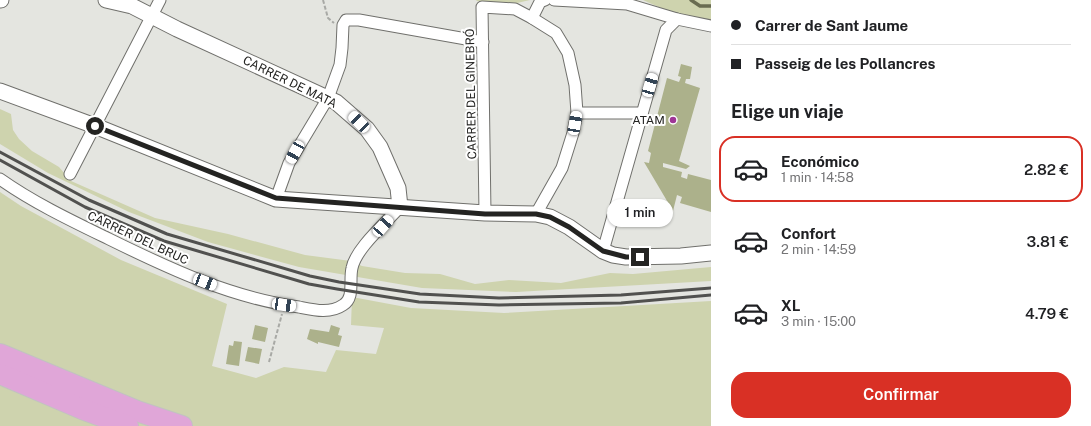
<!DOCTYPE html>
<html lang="es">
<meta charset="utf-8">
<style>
body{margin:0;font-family:"Public Sans",sans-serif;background:#f6f6f6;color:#202124;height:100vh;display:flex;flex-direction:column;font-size:15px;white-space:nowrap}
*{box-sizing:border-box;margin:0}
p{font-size:13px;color:#757577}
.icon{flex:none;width:22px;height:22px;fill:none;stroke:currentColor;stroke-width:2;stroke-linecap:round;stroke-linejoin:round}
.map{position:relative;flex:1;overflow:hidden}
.panel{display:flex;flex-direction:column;background:#fff;width:380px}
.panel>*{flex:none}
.banner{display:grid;align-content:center;height:88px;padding:0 20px;background:#fff}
.end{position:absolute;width:18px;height:18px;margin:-9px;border:5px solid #242422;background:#fff;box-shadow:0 0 0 2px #fff}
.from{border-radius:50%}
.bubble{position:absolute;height:28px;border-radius:14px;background:#fff;box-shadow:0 1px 3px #0004;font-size:13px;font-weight:600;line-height:28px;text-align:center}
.car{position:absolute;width:12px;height:24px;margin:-12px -6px;border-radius:5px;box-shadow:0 0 3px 1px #0007;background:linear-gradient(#fff 24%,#345 0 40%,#fff 0 76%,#345 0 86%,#fff 0)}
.banner b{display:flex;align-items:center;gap:14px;height:38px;font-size:15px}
.banner b+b{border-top:1px solid #e0e0e0}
.banner i{width:10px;height:10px;background:#202124}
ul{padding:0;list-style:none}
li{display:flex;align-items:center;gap:12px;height:66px;margin:0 8px 6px;padding:0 12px;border:2px solid transparent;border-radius:16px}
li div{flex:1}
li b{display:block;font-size:15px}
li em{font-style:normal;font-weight:600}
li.on{border-color:#d93025}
li>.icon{width:36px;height:36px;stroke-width:1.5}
h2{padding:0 20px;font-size:18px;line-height:48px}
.primary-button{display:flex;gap:8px;margin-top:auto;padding:8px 20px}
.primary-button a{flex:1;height:46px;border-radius:16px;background:#d93025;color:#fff;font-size:16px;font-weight:600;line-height:46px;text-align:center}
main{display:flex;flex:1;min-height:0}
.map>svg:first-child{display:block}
.green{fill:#ced3ae}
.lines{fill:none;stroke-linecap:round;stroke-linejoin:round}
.stream{stroke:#696c51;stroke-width:3.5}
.building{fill:#acb18b}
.street-casing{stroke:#70706c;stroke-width:13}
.secondary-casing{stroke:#70706c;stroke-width:17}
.highway-casing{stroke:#c2c2c1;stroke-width:22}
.path{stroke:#a8a9a5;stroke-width:2;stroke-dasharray:4 2;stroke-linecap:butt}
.street{stroke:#fff;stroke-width:11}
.secondary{stroke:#fff;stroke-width:15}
.highway{stroke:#e0a6d8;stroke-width:20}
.rail{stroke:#51514f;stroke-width:3}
.route{stroke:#242422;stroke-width:5}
.poi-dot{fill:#9f3596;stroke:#fff;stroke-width:1.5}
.labels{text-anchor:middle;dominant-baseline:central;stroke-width:4;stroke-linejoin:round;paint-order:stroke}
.street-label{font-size:12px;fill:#242422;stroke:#fff}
.poi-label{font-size:12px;fill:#242422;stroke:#fff;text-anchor:end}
</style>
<main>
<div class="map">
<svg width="711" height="426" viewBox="0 0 711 426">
<rect width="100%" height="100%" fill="#e4e5e0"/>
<g class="green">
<polygon points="477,0 530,0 517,3 476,1"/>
<polygon points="643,0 711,0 711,20 672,13"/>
<polygon points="0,109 11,114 13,130 19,139 32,151 59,167 71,181 155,218 228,234 305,255 351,261 362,266 405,273 440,274 475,284 509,280 561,283 610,273 633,274 711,267 711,281 516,292 422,288 299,267 208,242 129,212 48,173 0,144"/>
<polygon points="0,192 21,206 121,260 227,304 212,366 256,378 284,367 326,372 336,350 376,354 384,328 351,325 352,297 411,308 504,313 711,301 711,426 0,426"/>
</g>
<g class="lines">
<polyline class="stream" points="691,0 700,6 711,6"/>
</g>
<g class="building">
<polygon points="681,64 692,67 690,79 686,79 685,83 700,88 679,161 690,166 686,169 663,163 663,167 682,172 681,177 687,179 688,174 711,180 711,212 680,203 682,197 677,195 673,211 644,162 649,163 651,153 648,151 667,78 679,82 681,77 678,76"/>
<polygon points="255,325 268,328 265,342 252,339"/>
<polygon points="331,325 340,328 338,335 342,336 339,347 318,342 318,344 307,339 310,329 329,332"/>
<polygon points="234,341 242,342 239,366 226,364 229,345 233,346"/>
<polygon points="248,347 262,349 259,364 245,361"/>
</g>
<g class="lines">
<defs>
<g id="street">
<polyline points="554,0 627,4 677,19 711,26"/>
<polyline points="532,18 540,2 545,0"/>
<polyline points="577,113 642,113"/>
<polyline points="70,174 160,0"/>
<path d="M 0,179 C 34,203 72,221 109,239 C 170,269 232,298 299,307 C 314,310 330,314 343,305 C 355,298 349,280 352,268 C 356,248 386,223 400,207"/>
<polyline points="276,199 289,163 328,98 340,65 342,48 343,25 346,20 359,20 483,42"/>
<polyline points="485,213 482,7 515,9 532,18 556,33 568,53 575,85 577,113 573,133 562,168 536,214"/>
<polyline points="603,251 666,30 677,19"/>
</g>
<g id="secondary">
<polyline points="0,0 1,0"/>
<polyline points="106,0 132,6 177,29 336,102 367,129 380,147 398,188 400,207"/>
<polyline points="0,91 95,126 276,199 485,213 536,214 550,217 569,227 603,251 613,255 626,257 681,256 711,253"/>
</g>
<g id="highway">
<polyline points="0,354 137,411 182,426"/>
<polyline points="0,374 82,409 128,426"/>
</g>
</defs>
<use href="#street" class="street-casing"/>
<use href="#secondary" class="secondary-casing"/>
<use href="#highway" class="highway-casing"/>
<g class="path">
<polyline points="323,0 328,18 334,23"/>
<polyline points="269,362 282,314"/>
</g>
<use href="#street" class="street"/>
<use href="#secondary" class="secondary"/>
<use href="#highway" class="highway"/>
<g class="rail">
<polyline points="0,152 89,200 167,234 310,276 339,282 420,294 499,298 621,295 711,288"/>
<polyline points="0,160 85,207 164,241 309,284 337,289 419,302 499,305 621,303 711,295"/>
</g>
</g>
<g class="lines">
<polyline class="route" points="95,126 276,198 485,214 536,214 550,217 569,227 603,251 626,257 640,257"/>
</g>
<circle class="poi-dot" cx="673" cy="120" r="4"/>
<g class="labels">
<g class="street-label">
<text transform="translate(290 82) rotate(26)">CARRER DE MATA</text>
<text transform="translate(471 94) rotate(-91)">CARRER DEL GINEBRÓ</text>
<text transform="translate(138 238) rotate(25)">CARRER DEL BRUC</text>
</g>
<g class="poi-label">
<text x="665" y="120">ATAM</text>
</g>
</g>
</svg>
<i class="end from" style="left:95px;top:126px"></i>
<i class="end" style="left:640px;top:257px"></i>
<div class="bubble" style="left:607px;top:199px;width:66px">1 min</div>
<i class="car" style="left:650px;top:85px;rotate:16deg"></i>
<i class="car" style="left:359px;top:122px;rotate:315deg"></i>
<i class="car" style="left:575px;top:123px;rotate:9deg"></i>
<i class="car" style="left:295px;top:152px;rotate:209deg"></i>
<i class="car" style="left:383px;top:226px;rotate:42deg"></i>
<i class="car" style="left:205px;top:282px;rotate:111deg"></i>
<i class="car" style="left:284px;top:305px;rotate:98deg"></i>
</div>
<section class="panel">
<div class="banner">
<b><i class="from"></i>Carrer de Sant Jaume</b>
<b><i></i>Passeig de les Pollancres</b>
</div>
<h2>Elige un viaje</h2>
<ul>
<li class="on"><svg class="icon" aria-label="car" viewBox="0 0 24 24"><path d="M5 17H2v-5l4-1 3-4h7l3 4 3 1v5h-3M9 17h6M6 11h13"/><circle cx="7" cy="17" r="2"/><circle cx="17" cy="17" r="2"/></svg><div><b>Económico</b><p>1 min · 14:58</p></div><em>2.82 €</em></li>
<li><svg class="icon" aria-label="car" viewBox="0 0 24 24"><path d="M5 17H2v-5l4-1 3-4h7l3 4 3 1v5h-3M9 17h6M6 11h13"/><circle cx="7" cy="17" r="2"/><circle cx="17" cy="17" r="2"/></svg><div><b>Confort</b><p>2 min · 14:59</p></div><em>3.81 €</em></li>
<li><svg class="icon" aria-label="car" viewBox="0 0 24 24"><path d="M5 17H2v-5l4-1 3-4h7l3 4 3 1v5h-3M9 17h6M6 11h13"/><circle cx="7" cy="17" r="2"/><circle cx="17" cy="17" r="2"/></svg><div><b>XL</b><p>3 min · 15:00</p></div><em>4.79 €</em></li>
</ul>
<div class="primary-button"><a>Confirmar</a></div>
</section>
</main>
